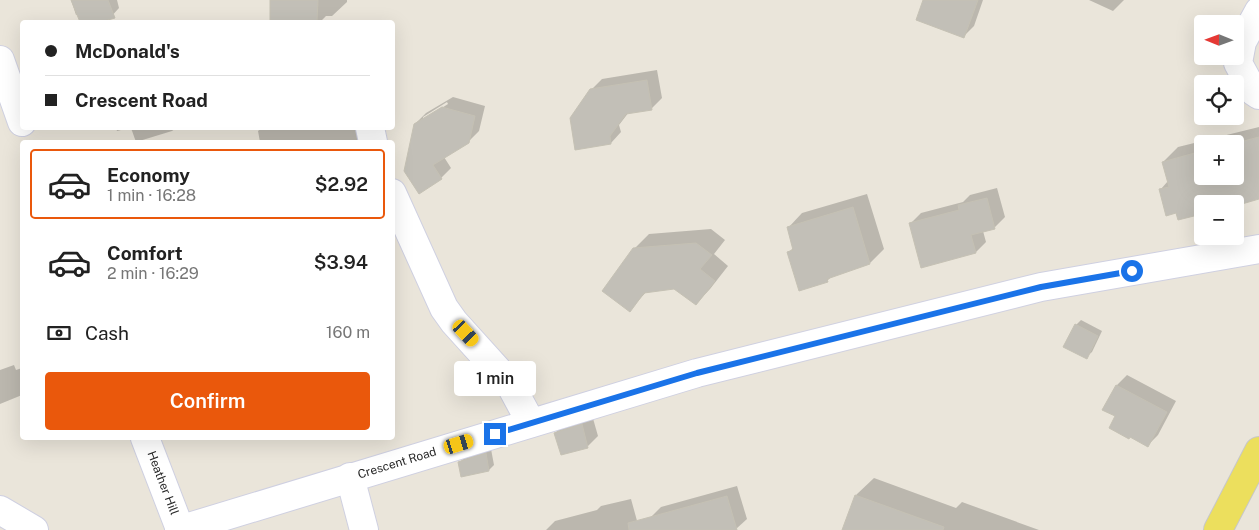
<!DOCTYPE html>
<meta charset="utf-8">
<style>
body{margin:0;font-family:"Public Sans",sans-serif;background:#f2f2f2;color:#222;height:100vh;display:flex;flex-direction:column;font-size:19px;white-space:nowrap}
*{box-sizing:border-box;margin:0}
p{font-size:16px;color:#767676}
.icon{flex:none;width:28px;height:28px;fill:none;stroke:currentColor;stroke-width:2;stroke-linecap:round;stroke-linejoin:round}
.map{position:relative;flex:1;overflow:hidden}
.drawer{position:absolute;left:20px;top:140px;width:375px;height:300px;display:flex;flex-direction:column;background:#fff;border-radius:5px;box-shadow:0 5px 20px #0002}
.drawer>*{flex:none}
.top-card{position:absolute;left:20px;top:20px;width:375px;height:110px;border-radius:5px;box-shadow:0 5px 20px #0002;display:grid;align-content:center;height:110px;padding:0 25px;background:#fff}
.needle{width:32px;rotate:271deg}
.controls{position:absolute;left:1194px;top:15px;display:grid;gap:10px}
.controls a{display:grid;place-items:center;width:50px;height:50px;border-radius:5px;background:#fff;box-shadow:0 5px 20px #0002;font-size:25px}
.end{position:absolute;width:22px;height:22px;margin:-11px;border:6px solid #1a73e8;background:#fff;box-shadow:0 0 0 2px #fff}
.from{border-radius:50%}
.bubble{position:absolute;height:35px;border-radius:5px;background:#fff;box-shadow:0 5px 20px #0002;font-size:16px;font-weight:600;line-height:35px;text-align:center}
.car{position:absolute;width:15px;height:30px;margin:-15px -8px;border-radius:6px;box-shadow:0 0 4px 1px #0007;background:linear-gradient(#f5c518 24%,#345 0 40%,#f5c518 0 76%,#345 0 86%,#f5c518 0)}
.top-card b{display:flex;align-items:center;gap:18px;height:48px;font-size:19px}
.top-card b+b{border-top:1px solid #e0e0e0}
.top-card i{width:12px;height:12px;background:#222}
ul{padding:9px 0 0;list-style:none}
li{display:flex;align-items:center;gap:15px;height:70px;margin:0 10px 8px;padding:0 15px;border:2px solid transparent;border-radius:5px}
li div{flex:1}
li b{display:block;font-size:19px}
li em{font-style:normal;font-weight:600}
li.selected{border-color:#ea580c}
li>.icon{width:45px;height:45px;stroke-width:1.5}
.pay{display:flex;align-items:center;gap:12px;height:55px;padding:0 25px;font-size:19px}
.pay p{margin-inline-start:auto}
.cta{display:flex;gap:10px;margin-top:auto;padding:10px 25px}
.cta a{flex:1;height:58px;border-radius:5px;background:#ea580c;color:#fff;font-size:20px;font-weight:600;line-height:58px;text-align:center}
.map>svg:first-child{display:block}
.shadow{fill:#0003;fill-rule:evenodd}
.building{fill:#c2bfb7;stroke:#c5c1b4}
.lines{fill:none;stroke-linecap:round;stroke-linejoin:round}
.minor-casing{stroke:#cfd0e1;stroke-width:30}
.major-casing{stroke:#c7c7c7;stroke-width:30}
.minor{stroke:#fff;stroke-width:28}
.major{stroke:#ecdf5d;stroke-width:28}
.route{stroke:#1a73e8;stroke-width:6}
.labels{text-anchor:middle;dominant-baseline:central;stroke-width:4;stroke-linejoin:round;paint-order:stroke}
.street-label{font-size:12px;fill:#282828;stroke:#fff}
</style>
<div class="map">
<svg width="1259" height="530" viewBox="0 0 1259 530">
<rect width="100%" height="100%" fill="#eae5da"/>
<g class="shadow">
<polygon points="71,0 117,0 119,8 109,19 98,22 81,22 78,14 76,15"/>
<polygon points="271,0 347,0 347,2 332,16 326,16 320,22 271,22"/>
<polygon points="925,0 983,0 974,26 964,36"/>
<polygon points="1089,0 1124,0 1113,11"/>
<polygon points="657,70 662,98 651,109 629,112 619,125 621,132 611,143 576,148 591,90 602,79"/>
<path d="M 453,97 L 485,106 L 479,131 L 468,142 L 444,157 L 451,168 L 441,178 L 419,192 L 415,124 L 426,113 ZM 447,102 L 448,104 L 423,120 L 423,117 Z"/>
<path d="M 1259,127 L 1259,198 L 1235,204 L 1202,204 L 1202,213 L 1179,218 L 1177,212 L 1161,189 L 1168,181 L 1163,162 L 1178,147 ZM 1202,144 L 1235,144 L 1235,176 L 1202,176 Z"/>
<polygon points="116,128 129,128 117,131"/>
<polygon points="131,128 176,128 172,131 136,142"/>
<polygon points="262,128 361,128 367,142 260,142 258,131"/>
<polygon points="997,188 1005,217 994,228 983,231 986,242 976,252 910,224 921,213 963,202 970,195"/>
<polygon points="867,194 884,249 870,263 832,276 827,281 789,252 793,248 788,228 802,213"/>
<polygon points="711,229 725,240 714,254 728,266 710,289 696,304 675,287 647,291 630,310 634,249 649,234"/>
<polygon points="1081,320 1102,331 1092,352 1086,357 1076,325"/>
<polygon points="14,365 16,370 22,368 22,395 0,404 0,370"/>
<polygon points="1127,375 1176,401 1158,435 1148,445 1117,416 1104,409 1117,385"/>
<polygon points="592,415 598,436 588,446 555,433 566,423"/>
<polygon points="491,449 494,465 489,470 460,462 465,457"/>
<polygon points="874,478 956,508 962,502 1039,530 844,530 856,495"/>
<polygon points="737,486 747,519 736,529 654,530 650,518 661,507"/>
<polygon points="631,499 639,528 637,530 546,530 555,521 597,510 601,506"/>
</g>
<g class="building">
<polygon points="71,0 108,0 115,18 101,22 80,22"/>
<polygon points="270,0 318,0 317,22 270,22"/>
<polygon points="923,0 978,0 964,38 916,20"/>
<polygon points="647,80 652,110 626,114 610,136 611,144 575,150 570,118 590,89"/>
<polygon points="442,107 475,116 469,143 433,165 442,179 419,194 404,171 414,124"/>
<polygon points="1259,137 1259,199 1235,206 1235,204 1202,204 1202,214 1178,220 1176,213 1166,216 1159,189 1169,187 1162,162 1202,151 1202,176 1235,176 1235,144 1232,144"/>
<polygon points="987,198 995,229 971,235 976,253 921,268 909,223 959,210 958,205"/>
<polygon points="853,207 870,264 827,279 828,282 799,291 787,252 793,250 787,227"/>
<polygon points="696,243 712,255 700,269 715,281 696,305 674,289 644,293 630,312 602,291 633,248"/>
<polygon points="1075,324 1098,336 1087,359 1063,347"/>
<polygon points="1116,385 1167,412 1148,447 1130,437 1129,439 1109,428 1115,416 1102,410"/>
<polygon points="582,424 588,448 561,455 554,433"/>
<polygon points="486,453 489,471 461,477 458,462"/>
<polygon points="855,495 944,527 943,530 842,530"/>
<polygon points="727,496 737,530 629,530 628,523"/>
</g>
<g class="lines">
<defs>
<g id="minor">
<polyline points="1259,11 1242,42 1238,63 1253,91 1259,95"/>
<polyline points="0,60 22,122"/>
<polyline points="370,128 373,142"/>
<polyline points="392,193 444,308 454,322 510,384 531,423"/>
<polyline points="145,438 180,529"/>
<polyline points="350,477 364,530"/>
<polyline points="0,510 34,530"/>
<polyline points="179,530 697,373 1041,287 1259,249"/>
</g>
<polyline id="major" points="1218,530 1259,451"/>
</defs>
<use href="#minor" class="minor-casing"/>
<use href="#major" class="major-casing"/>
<use href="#minor" class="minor"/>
<use href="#major" class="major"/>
</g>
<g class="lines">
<polyline class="route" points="495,434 697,373 1041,287 1132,271"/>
</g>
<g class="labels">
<g class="street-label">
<text transform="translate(397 463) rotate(-17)">Crescent Road</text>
<text transform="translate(163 483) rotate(69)">Heather Hill</text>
</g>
</g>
</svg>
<div class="controls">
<a><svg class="needle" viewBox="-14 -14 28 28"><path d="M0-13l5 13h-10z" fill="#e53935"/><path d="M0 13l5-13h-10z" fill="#767676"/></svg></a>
<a><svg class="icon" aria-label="locate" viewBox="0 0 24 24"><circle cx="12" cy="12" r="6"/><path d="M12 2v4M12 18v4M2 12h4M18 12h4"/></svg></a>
<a>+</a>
<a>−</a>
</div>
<i class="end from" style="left:1132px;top:271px"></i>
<i class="end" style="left:495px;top:434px"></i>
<div class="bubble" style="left:454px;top:361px;width:82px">1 min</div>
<i class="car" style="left:466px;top:333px;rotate:137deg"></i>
<i class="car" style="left:459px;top:444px;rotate:73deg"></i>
<div class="top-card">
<b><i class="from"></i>McDonald's</b>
<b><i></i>Crescent Road</b>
</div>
<section class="drawer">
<ul>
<li class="selected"><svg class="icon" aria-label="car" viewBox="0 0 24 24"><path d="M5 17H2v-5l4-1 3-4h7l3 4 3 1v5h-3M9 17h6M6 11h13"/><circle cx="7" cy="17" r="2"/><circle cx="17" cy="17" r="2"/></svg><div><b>Economy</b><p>1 min · 16:28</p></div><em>$2.92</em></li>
<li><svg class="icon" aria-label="car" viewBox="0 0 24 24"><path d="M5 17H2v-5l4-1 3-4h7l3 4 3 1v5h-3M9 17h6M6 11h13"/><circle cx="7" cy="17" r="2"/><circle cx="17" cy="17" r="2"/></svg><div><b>Comfort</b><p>2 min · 16:29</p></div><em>$3.94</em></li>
</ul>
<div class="pay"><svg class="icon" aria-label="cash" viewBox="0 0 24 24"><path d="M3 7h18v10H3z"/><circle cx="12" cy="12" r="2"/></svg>Cash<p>160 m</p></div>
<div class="cta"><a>Confirm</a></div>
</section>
</div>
